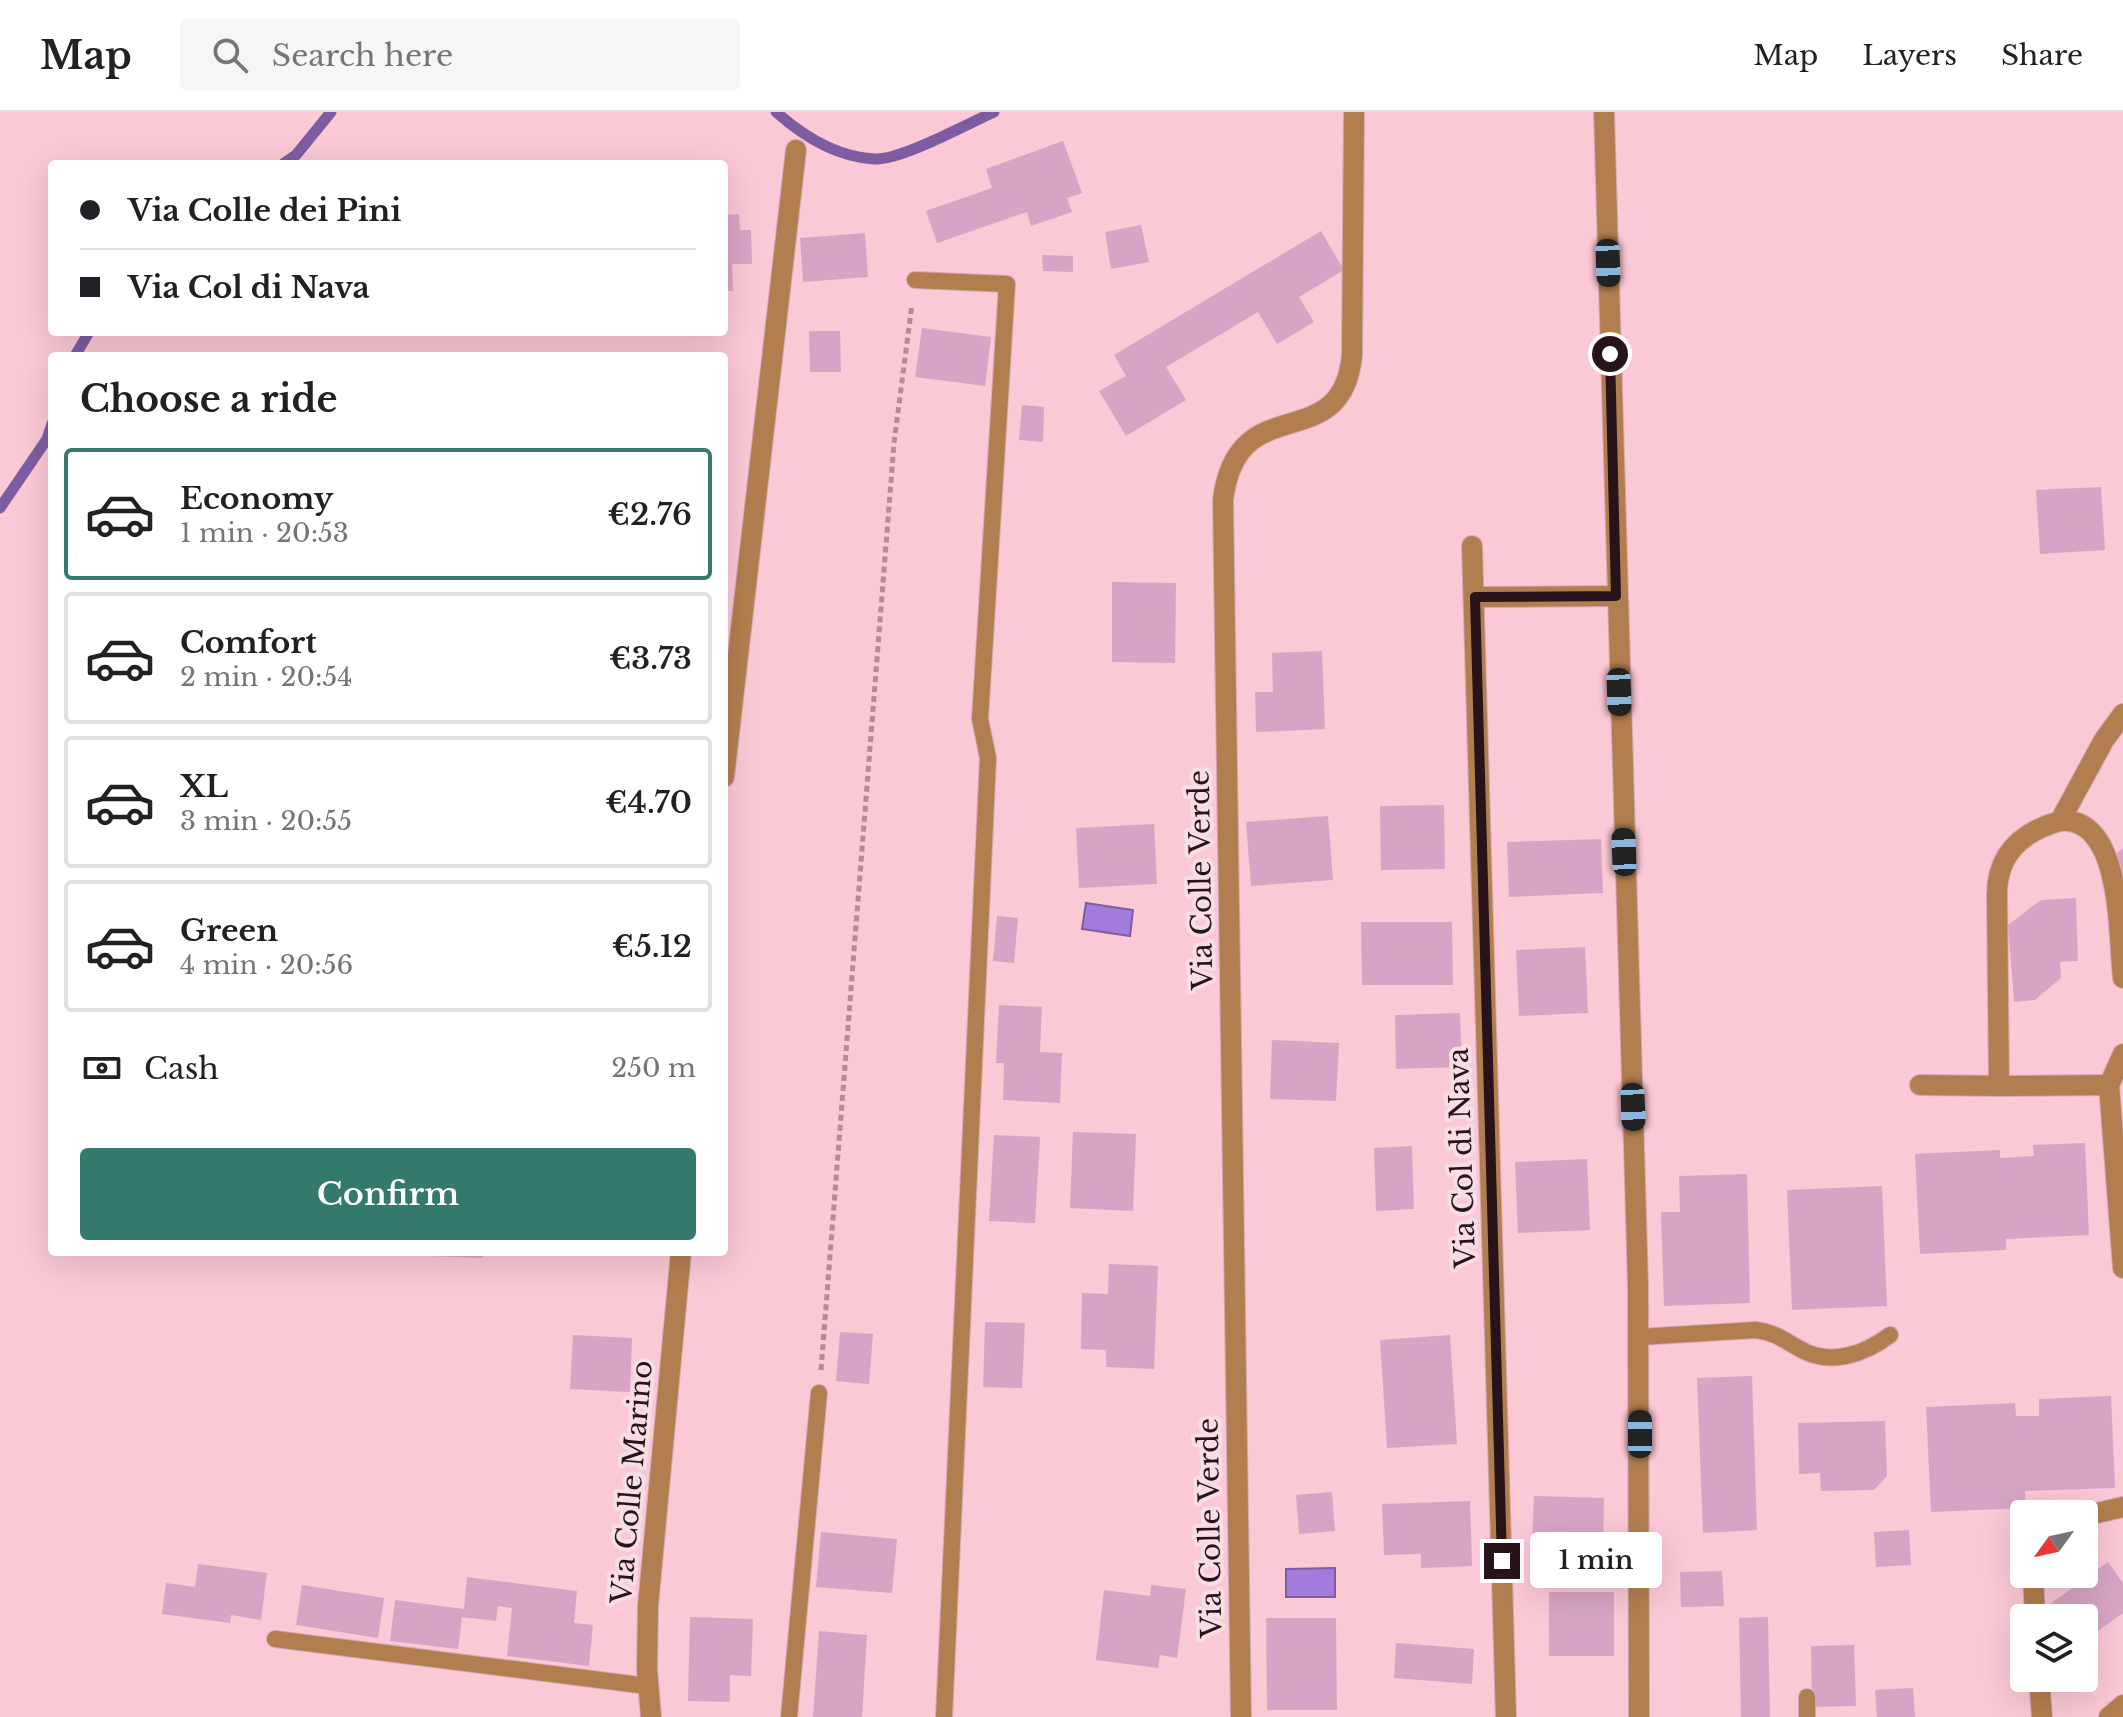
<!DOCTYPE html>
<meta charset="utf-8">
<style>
body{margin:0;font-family:"Libre Baskerville",serif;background:#f6f6f6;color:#202124;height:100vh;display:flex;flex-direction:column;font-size:30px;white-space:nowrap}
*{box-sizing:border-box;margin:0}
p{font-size:26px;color:#757577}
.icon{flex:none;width:44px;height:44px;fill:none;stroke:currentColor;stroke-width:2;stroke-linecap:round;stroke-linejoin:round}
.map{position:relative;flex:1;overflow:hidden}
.panel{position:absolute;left:48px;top:240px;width:680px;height:904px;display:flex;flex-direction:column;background:#fff;border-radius:8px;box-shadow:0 8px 32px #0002}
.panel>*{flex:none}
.banner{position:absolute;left:48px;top:48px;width:680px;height:176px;border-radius:8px;box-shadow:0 8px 32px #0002;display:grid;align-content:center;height:176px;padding:0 32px;background:#fff}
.needle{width:52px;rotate:237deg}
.controls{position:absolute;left:2010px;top:1388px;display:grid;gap:16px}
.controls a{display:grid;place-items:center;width:88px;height:88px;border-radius:8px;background:#fff;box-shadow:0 8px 32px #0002;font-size:40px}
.end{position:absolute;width:36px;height:36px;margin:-18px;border:10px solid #29131a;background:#fff;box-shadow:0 0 0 4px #fff}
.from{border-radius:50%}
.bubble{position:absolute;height:56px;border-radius:8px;background:#fff;box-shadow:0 8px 32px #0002;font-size:26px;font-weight:600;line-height:56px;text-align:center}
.car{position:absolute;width:24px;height:48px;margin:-24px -12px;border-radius:10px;box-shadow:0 0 6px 2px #0007;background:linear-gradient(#222 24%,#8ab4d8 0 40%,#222 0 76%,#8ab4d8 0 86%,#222 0)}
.banner b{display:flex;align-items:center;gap:28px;height:76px;font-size:30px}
.banner b+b{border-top:2px solid #e0e0e0}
.banner i{width:20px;height:20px;background:#202124}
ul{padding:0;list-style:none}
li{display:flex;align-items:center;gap:24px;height:132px;margin:0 16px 12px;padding:0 16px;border:4px solid #e0e0e0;border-radius:8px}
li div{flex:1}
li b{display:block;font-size:30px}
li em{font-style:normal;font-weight:600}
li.active{border-color:#34796d}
li>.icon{width:72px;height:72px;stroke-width:1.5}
h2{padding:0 32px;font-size:36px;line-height:96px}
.pay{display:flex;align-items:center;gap:20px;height:88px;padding:0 32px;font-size:30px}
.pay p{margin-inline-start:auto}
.primary-button{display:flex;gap:16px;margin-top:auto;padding:16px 32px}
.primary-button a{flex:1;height:92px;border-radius:8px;background:#34796d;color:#fff;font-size:32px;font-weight:600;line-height:92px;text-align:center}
header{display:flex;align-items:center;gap:48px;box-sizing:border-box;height:112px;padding:0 40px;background:#fff;border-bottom:2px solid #e0e0e0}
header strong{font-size:38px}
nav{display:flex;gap:44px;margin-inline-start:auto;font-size:28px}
.search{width:560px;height:72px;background:#f6f6f6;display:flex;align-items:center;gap:20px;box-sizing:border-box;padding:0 28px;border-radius:8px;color:#757577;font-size:30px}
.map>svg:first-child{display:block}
.water{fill:#a27cdc;stroke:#7e5ca2;stroke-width:2}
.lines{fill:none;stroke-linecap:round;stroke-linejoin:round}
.stream{stroke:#7e5ca2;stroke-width:11}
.building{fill:#d8a4c5}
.lane-casing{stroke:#d5a7b3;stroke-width:18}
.street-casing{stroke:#d5a7b3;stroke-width:22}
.path{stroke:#b48b96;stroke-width:5;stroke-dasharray:6 4;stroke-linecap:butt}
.lane{stroke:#b37e4f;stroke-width:16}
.street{stroke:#b37e4f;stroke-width:20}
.route{stroke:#29131a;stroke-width:10}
.labels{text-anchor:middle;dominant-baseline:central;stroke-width:8;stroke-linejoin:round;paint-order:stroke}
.street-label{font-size:28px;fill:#29131a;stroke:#f7dde4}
</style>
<header>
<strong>Map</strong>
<div class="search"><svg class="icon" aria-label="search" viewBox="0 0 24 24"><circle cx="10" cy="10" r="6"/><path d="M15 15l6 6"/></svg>Search here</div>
<nav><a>Map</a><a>Layers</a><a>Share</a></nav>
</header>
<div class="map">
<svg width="2123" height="1605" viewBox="0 0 2123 1605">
<rect width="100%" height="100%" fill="#fbc8d5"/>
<g class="water">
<polygon points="1086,791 1133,798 1130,824 1082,817"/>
<polygon points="1335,1456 1335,1485 1286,1485 1286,1457"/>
</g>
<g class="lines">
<g class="stream">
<path d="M 776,0 C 803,24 836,45 874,47 C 900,49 967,12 994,0"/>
<polyline points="283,52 296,43 331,0"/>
<polyline points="75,244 89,220"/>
<polyline points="0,396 47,327 52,312"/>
</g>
</g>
<g class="building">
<polygon points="1063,29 1082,81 1067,86 1072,100 1031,114 1027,100 937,131 926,99 992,76 986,57"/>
<polygon points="739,102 740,118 751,118 752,152 732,152 733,179 724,179 724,103"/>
<polygon points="1141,113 1149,150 1111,157 1105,120"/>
<polygon points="1321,119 1344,158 1299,185 1314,210 1277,232 1258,200 1166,255 1186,288 1126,324 1099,279 1126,264 1114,243"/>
<polygon points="865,121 868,165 803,170 800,126"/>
<polygon points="1042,143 1073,144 1073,160 1043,159"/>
<polygon points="922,216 991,225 985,274 915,265"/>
<polygon points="809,219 840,219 841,260 810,260"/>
<polygon points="1022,293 1044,295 1043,330 1019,328"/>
<polygon points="2101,375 2105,438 2040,442 2036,378"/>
<polygon points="1112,470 1176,471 1175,551 1112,550"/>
<polygon points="1322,539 1325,617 1256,620 1255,580 1273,580 1272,541"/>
<polygon points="1444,693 1445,757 1381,758 1380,694"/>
<polygon points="1328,704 1333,768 1251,774 1246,710"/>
<polygon points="1154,712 1157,772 1079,776 1076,716"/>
<polygon points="1601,727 1603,781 1509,785 1507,730"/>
<polygon points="2123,736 2123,766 2122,766 2117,741"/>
<polygon points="2076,786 2078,849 2060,850 2061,866 2035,888 2014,890 2008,813 2041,788"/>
<polygon points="997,804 1018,806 1014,851 993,849"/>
<polygon points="1361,810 1452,810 1453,873 1362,873"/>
<polygon points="1585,835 1588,901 1519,904 1516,838"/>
<polygon points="999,893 1042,895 1040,940 1062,941 1060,991 1003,988 1004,951 996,951"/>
<polygon points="1460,901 1462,955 1396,957 1395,903"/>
<polygon points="1272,928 1339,931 1336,989 1270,987"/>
<polygon points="1073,1020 1136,1022 1133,1099 1070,1096"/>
<polygon points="994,1023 1040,1025 1035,1111 989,1109"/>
<polygon points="2085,1031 2089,1123 2006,1127 2006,1138 1920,1142 1915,1042 2000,1038 2000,1046 2034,1044 2033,1033"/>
<polygon points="1412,1034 1414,1097 1376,1099 1374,1036"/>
<polygon points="1587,1047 1590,1118 1518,1121 1515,1050"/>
<polygon points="1747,1062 1750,1191 1664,1194 1661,1100 1680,1100 1679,1064"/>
<polygon points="1882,1074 1887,1194 1792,1198 1787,1078"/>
<polygon points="429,1140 483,1140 483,1146 429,1144"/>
<polygon points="1109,1152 1158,1154 1154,1257 1106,1255 1106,1238 1081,1237 1082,1181 1108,1182"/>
<polygon points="985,1210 1025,1211 1022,1276 983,1275"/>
<polygon points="840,1220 873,1222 869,1272 836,1269"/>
<polygon points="573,1223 632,1226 630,1280 570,1277"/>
<polygon points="1450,1223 1457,1332 1387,1336 1380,1228"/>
<polygon points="1752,1264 1757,1418 1703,1421 1697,1266"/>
<polygon points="2111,1284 2115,1376 2025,1379 2026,1396 1931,1400 1926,1295 2015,1291 2016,1304 2039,1304 2039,1287"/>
<polygon points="1885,1309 1887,1364 1874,1378 1821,1379 1820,1361 1799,1362 1798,1311"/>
<polygon points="1332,1380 1335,1419 1299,1422 1296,1383"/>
<polygon points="1534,1384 1604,1386 1603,1436 1532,1434"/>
<polygon points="1470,1389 1472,1454 1421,1456 1421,1442 1384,1443 1382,1392"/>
<polygon points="1909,1418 1911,1453 1876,1455 1874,1420"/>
<polygon points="821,1420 897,1427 892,1481 816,1475"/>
<polygon points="2108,1450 2123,1471 2123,1501 2084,1529 2084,1506 2047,1506 2042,1498"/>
<polygon points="198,1452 267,1461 261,1508 231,1503 230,1511 162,1502 166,1471 195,1475"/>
<polygon points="1722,1459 1724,1494 1681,1495 1680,1460"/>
<polygon points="467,1465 577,1479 574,1511 593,1513 589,1554 507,1544 512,1496 498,1494 496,1509 462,1505 458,1537 390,1529 395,1488 464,1497"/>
<polygon points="302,1473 384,1486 378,1526 296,1513"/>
<polygon points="1151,1473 1186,1477 1177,1546 1160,1543 1158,1556 1096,1548 1104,1478 1150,1484"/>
<rect x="1549" y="1480" width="65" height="64"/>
<polygon points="690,1505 753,1507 751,1564 730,1563 730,1590 688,1589"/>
<polygon points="1768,1505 1770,1605 1741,1605 1739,1506"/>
<polygon points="1266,1506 1336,1506 1337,1598 1267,1598"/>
<polygon points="819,1519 867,1523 862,1605 813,1605"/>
<polygon points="1396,1531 1474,1537 1472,1572 1394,1566"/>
<polygon points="1854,1533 1856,1594 1812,1595 1811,1534"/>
<polygon points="1913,1576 1915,1605 1877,1605 1875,1578"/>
</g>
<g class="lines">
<defs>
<g id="lane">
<polyline points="915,168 1007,172 980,607 988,646 944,1605"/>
<path d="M 1639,1225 L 1756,1218 C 1775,1220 1785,1229 1802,1238 C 1831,1254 1865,1242 1890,1223"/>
<polyline points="275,1527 647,1574"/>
<polyline points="1807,1585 1807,1605"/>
<polyline points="789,1605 819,1281"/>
</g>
<g id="street">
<polyline points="1604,0 1638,1174 1639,1605"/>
<polyline points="1472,434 1506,1605"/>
<polyline points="1475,485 1616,484"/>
<path d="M 2123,602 L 2104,628 L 2060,709 C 2022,720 1997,741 1997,783 L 1999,974 L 2109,973 L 2123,1156"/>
<polyline points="724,665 796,38"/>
<path d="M 2060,709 C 2123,704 2118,823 2123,866"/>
<polyline points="1920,973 1999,974"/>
<polyline points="2109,973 2123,942"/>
<polyline points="2084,1404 2123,1395"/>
<polyline points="2033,1462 2035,1506"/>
<polyline points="2039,1566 2042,1605"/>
<polyline points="651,1605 647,1557 648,1494 681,1140"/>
<path d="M 1241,1605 L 1223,388 C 1237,273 1342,348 1352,243 L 1354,0"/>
<polyline points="2109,1605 2123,1593"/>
</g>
</defs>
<use href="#lane" class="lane-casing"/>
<use href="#street" class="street-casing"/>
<polyline class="path" points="821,1258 894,331 912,192"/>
<use href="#lane" class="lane"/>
<use href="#street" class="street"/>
</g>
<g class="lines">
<polyline class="route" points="1502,1449 1475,485 1616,484 1610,242"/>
</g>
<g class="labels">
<g class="street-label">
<text transform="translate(1201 768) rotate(-91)">Via Colle Verde</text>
<text transform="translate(1462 1046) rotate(-92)">Via Col di Nava</text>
<text transform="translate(632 1370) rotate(-85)">Via Colle Marino</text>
<text transform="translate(1210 1416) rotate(-91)">Via Colle Verde</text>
</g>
</g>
</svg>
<div class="controls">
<a><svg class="needle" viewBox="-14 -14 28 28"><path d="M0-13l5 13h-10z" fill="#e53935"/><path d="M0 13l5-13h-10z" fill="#757577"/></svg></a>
<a><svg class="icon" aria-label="layers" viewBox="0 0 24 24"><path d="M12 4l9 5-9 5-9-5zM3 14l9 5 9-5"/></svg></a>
</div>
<i class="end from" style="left:1610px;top:242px"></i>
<i class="end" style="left:1502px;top:1449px"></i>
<div class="bubble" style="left:1530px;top:1420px;width:132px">1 min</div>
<i class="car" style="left:1608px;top:151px;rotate:178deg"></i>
<i class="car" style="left:1619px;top:580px;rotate:178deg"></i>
<i class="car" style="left:1624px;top:740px;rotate:358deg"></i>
<i class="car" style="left:1633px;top:995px;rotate:178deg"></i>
<i class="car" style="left:1640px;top:1322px;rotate:0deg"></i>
<div class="banner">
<b><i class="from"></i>Via Colle dei Pini</b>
<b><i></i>Via Col di Nava</b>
</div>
<section class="panel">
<h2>Choose a ride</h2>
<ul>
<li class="active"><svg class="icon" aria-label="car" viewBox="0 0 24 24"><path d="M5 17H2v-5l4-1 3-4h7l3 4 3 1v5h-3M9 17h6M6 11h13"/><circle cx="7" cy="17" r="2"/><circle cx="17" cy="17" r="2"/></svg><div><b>Economy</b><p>1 min · 20:53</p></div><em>€2.76</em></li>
<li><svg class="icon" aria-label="car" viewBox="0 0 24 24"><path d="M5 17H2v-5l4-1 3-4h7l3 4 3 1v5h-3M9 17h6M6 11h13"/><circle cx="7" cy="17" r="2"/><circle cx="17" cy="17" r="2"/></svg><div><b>Comfort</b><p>2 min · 20:54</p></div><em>€3.73</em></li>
<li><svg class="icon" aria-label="car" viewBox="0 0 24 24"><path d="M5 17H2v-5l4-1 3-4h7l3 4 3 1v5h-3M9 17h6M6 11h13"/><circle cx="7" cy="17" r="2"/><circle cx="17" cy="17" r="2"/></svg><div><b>XL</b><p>3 min · 20:55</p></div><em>€4.70</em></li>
<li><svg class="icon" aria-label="car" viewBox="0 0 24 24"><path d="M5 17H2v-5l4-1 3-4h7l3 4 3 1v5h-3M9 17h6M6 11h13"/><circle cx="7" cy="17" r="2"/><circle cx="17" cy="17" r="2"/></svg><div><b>Green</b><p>4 min · 20:56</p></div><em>€5.12</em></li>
</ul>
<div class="pay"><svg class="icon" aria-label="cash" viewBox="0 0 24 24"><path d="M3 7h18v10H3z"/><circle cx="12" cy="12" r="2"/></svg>Cash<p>250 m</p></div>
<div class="primary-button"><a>Confirm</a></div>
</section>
</div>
